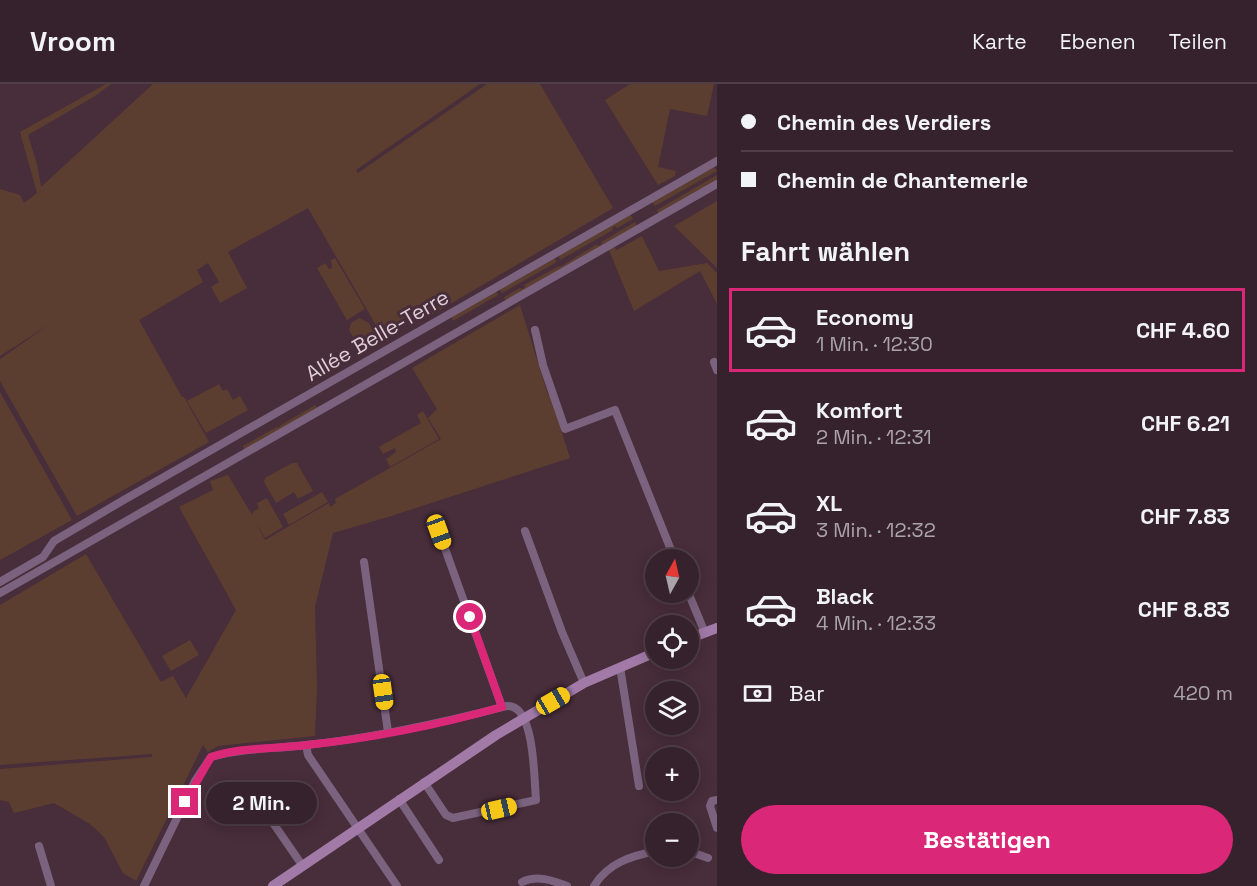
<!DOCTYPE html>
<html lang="de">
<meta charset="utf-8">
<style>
body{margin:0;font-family:"Space Grotesk",sans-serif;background:#412f38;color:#f1f3f6;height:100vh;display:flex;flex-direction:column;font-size:22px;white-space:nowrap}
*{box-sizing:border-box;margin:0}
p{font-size:20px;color:#aaa4a9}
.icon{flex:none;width:33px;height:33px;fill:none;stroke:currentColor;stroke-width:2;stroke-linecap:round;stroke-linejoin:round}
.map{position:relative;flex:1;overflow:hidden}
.details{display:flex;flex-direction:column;background:#36222c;width:540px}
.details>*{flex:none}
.banner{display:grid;align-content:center;height:132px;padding:0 24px;background:#36222c}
.needle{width:39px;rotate:8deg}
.controls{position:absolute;left:645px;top:465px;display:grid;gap:12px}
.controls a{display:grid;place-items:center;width:54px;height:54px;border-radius:50%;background:#36222c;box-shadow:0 3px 15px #0003,0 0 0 2px #503f48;font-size:30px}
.end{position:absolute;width:27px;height:27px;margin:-14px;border:8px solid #db2777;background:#fff;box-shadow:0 0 0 3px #fff}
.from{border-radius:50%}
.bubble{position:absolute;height:42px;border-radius:21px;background:#36222c;box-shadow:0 3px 15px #0003,0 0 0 2px #503f48;font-size:20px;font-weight:700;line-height:42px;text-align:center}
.car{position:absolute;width:18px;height:36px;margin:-18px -9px;border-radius:8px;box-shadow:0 0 4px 2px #0007;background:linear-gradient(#f5c518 24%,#345 0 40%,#f5c518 0 76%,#345 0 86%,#f5c518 0)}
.banner b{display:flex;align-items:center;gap:21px;height:57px;font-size:22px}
.banner b+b{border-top:2px solid #503f48}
.banner i{width:15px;height:15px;background:#f1f3f6}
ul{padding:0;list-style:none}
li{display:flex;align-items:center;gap:18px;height:84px;margin:0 12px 9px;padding:0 12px;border:3px solid transparent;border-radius:0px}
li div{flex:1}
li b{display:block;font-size:22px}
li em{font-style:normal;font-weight:700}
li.on{border-color:#db2777}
li>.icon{width:54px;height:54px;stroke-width:1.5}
h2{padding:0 24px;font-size:27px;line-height:72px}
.pay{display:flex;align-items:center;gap:15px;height:66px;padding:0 24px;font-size:22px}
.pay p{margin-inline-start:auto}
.button{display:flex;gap:12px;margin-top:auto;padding:12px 24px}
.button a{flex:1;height:69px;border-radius:36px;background:#db2777;color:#fff;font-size:24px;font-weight:700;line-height:69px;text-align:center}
header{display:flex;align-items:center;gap:36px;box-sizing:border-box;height:84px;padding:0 30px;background:#36222c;border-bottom:2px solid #503f48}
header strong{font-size:28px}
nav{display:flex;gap:33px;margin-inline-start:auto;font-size:21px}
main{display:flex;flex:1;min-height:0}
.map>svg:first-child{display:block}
.green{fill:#5c3e30}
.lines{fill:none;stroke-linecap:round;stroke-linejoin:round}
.street{stroke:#7b627f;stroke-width:8}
.secondary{stroke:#a17aa8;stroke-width:10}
.route{stroke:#db2777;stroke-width:8}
.labels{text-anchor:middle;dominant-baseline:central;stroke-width:6;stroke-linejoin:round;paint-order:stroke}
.street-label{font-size:21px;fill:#decdd5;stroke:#482d3a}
</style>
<header>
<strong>Vroom</strong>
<nav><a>Karte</a><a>Ebenen</a><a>Teilen</a></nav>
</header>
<main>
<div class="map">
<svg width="717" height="802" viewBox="0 0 717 802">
<rect width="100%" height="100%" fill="#482d3a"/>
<g class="green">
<polygon points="106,0 111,0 95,12 28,51 37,80 41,103 153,0 480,0 356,86 358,89 487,0 540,0 613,124 435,229 419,238 417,234 381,250 308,124 228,168 247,204 220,219 211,203 219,198 208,179 197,186 203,198 139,236 182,313 184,313 209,358 77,432 0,297 0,275 50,240 0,272 0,105 20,111 24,119 37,109 20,48"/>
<polygon points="630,0 714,0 707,32 670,25 658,83 676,87 675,92 658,101 605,16"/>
<polygon points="714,83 717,87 655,122 652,118"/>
<polygon points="717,91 717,97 659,130 657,126"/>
<polygon points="717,117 717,184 674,142"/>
<polygon points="630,130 633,135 617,144 615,142 612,144 613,146 560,176 558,171"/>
<polygon points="635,138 637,142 506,217 504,213 520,204 522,205 525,203 524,201 559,182 560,183 597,160 598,162 602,160 601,158"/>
<polygon points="642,152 659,187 707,179 717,189 717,220 700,187 634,227 609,166 614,163 617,166"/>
<polygon points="335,174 365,225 347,236 317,184 325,179 329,185 332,184 331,176"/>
<polygon points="554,174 557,178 502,209 499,205"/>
<polygon points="496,207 498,211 453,237 451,233"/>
<polygon points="520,221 548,311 550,311 570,374 388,433 333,449 315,523 317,604 315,652 218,662 208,668 203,661 136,797 123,789 104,753 90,740 54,719 14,729 9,718 0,716 0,685 152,673 152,670 0,681 0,521 86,470 161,598 173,592 186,614 236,526 179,423 213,406 210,397 228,391 252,431 253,428 259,424 257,419 267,414 283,443 265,454 255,436 265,456 329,419 330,423 336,419 335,415 441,355 428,334 437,325 412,284"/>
<polygon points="359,234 369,239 378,255 360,265 349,246 351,239"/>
<polygon points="219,300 223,307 227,305 233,316 240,312 248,326 206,349 187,317"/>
<polygon points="0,308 72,436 0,476"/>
<polygon points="315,321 318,325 245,366 243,362 277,343 278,344 281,341"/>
<polygon points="423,327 439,355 390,383 386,375 396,368 395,364 383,370 379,363 421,339 417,331"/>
<polygon points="292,379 297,379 313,407 298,415 294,408 276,419 264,398 265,394"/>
<polygon points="322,408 328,418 289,441 283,430"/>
<polygon points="190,556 199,571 171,587 162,572"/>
</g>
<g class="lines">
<g class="street">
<polyline points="535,246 543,281 565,345 615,326 675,476"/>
<polyline points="714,278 717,286"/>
<polyline points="525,447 562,548 584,599"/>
<polyline points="439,448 502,623"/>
<polyline points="364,478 388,648"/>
<polyline points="0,498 43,473 54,457 122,417 717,77"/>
<polyline points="688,508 705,549"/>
<polyline points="0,509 717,100"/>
<polyline points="620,583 639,702"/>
<polyline points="306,661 308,671 397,802"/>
<polyline points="249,704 302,781"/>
<polyline points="399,715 439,776"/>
<polyline points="717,716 712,717 710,722 717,744"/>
<polyline points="39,762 51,802"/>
<polyline points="688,767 708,774"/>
<path d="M 522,798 C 537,791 552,796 567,802"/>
<path d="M 144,802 L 195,697 L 211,673 C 242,664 274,665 306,661 C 374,654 441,639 507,622 C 535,620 534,696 536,716 L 453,734 L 446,731 L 424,698"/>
<path d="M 594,802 C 608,779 631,772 656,767"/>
</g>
<g class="secondary">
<polyline points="688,555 717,544"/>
<polyline points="273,802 496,651 584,599 656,568"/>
</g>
</g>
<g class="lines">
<path class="route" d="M 185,718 L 211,673 C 242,663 274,665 307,661 C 373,654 438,641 502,623 L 470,533"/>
</g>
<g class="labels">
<g class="street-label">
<text transform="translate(377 251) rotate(-30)">Allée Belle-Terre</text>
</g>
</g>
</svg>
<div class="controls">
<a><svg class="needle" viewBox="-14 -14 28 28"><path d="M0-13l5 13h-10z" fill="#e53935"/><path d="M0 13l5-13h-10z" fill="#aaa4a9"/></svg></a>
<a><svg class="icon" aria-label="locate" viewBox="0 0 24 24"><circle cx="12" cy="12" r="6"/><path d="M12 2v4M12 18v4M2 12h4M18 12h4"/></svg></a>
<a><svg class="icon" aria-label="layers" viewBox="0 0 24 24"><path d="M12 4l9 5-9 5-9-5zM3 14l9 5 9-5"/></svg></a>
<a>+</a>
<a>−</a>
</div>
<i class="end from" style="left:470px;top:533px"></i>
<i class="end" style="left:185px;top:718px"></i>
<div class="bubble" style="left:206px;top:698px;width:111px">2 Min.</div>
<i class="car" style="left:439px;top:448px;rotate:160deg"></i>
<i class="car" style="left:383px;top:608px;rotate:172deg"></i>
<i class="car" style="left:553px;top:617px;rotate:60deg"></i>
<i class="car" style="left:499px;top:725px;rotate:77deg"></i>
</div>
<section class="details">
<div class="banner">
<b><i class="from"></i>Chemin des Verdiers</b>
<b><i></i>Chemin de Chantemerle</b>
</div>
<h2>Fahrt wählen</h2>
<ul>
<li class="on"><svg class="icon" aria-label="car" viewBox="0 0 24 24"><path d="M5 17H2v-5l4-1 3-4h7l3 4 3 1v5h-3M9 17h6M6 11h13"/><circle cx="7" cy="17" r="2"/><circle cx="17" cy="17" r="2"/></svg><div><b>Economy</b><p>1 Min. · 12:30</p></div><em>CHF 4.60</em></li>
<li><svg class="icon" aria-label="car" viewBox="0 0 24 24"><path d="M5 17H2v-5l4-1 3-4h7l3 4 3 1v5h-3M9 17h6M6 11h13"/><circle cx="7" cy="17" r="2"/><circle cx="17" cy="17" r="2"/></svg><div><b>Komfort</b><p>2 Min. · 12:31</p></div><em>CHF 6.21</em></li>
<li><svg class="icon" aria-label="car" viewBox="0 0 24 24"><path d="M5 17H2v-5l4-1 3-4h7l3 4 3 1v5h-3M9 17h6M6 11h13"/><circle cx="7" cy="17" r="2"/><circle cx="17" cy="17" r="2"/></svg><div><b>XL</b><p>3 Min. · 12:32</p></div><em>CHF 7.83</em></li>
<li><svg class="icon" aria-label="car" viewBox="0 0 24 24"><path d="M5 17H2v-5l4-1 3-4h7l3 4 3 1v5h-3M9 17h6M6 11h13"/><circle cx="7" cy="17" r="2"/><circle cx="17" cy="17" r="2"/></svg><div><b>Black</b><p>4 Min. · 12:33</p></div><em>CHF 8.83</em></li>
</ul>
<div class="pay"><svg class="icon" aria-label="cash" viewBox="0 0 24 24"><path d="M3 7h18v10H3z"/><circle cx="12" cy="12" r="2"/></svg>Bar<p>420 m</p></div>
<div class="button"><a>Bestätigen</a></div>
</section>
</main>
